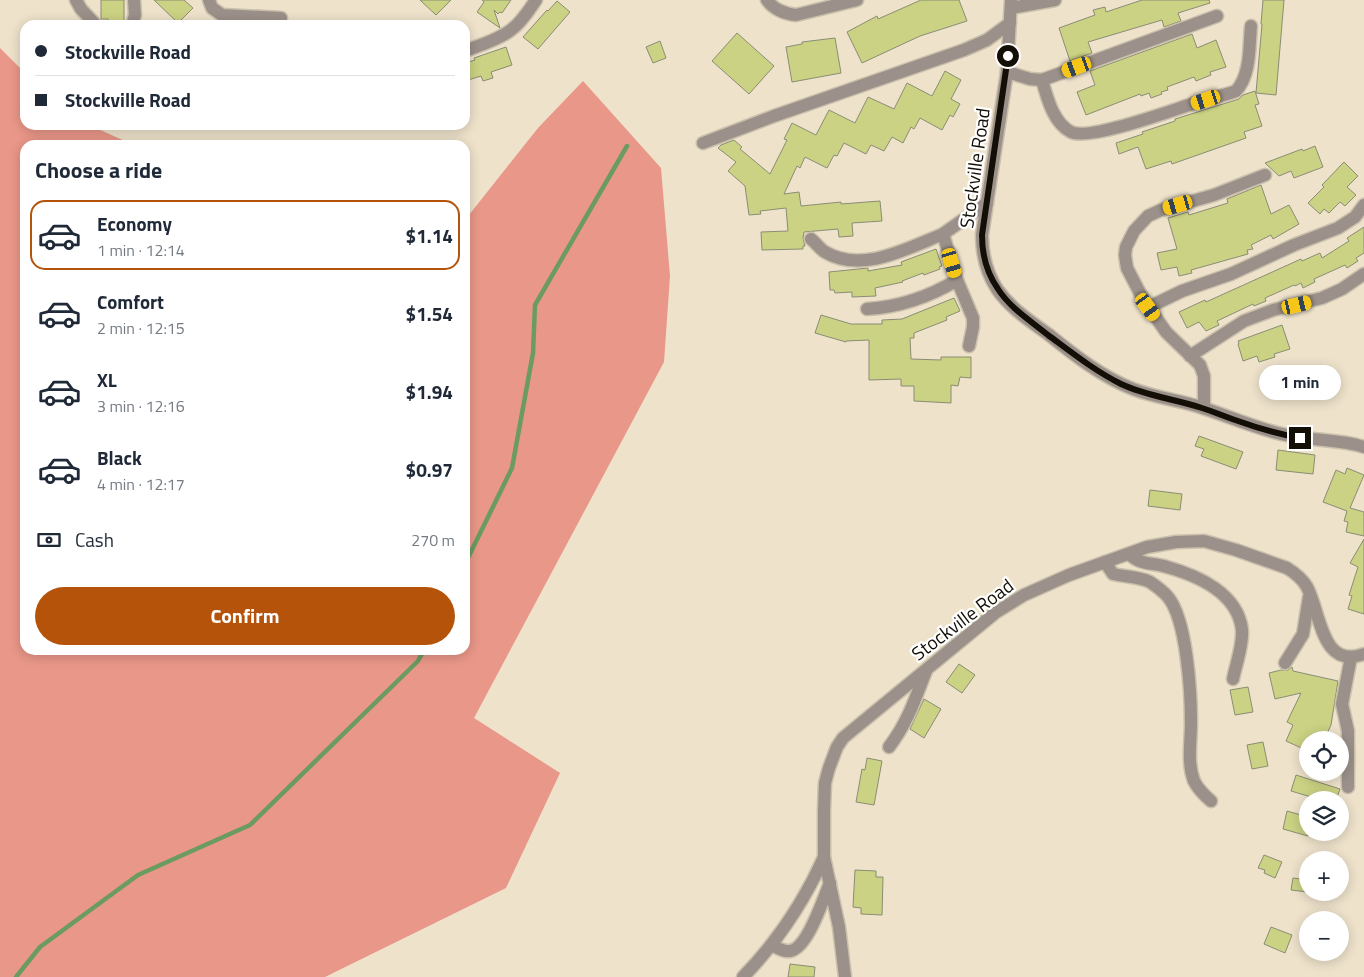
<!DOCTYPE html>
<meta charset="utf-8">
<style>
body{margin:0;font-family:"Titillium Web",sans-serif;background:#f6f6f7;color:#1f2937;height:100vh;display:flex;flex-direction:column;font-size:19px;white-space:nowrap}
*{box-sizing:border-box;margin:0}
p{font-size:16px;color:#747a83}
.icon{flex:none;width:28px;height:28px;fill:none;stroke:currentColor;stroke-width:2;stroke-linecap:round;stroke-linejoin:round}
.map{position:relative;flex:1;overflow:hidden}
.sheet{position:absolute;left:20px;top:140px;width:450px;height:515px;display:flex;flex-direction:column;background:#fff;border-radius:15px;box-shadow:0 2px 12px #0003}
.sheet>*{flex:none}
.hud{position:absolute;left:20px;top:20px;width:450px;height:110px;border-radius:15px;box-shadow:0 2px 12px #0003;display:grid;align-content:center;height:110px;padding:0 15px;background:#fff}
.buttons{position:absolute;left:1299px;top:731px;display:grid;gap:10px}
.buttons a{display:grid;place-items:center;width:50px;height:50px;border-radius:50%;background:#fff;box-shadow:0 2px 12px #0003;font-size:25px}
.end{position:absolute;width:22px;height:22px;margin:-11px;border:6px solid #130f07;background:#fff;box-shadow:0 0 0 2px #fff}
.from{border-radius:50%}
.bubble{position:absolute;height:35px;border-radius:18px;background:#fff;box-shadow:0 2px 12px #0003;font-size:16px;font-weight:700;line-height:35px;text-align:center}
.car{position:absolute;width:15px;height:30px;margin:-15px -8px;border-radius:6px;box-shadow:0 0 4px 1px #0007;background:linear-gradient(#f5c518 24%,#345 0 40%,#f5c518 0 76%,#345 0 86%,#f5c518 0)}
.hud b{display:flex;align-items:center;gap:18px;height:48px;font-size:19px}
.hud b+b{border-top:1px solid #e0e1e3}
.hud i{width:12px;height:12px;background:#1f2937}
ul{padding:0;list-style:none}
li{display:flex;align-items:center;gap:15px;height:70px;margin:0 10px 8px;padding:0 5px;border:2px solid transparent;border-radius:15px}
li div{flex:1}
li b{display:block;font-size:19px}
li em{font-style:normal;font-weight:700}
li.current{border-color:#b45309}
li>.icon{width:45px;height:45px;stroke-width:1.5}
h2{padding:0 15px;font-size:22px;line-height:60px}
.pay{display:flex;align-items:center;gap:12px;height:55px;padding:0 15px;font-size:19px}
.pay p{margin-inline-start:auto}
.cta{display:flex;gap:10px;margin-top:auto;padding:10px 15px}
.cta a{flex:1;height:58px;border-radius:30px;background:#b45309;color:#fff;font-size:20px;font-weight:700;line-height:58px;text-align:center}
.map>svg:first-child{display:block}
.forest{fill:#e99788}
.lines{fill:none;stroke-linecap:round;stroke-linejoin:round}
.stream{stroke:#6b9b5f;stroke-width:4.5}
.building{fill:#cbd283;stroke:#8a8d75}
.minor-casing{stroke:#cbc0ac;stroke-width:15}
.minor{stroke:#9b918a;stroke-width:12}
.route{stroke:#130f07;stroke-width:6}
.labels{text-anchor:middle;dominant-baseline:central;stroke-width:4.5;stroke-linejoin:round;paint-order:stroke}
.street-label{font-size:19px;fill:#130f07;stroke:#fff}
</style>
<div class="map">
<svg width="1364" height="977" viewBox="0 0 1364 977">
<rect width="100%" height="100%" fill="#eee2cb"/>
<polygon class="forest" points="0,48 25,73 25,125 89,125 134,145 25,145 25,650 465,650 465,220 538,128 583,81 661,168 670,276 664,362 474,718 560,773 506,888 325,977 0,977"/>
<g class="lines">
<g class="stream">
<polyline points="465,564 512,468 533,353 535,305 627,146"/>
<polyline points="16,977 40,947 138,875 250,825 418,661 424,650"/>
</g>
</g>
<g class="building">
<polygon points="101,0 124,0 124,25 108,25 108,19 101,19"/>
<polygon points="154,0 184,0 193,8 178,23"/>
<polygon points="420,0 451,0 436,15"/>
<polygon points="482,0 511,0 502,13 500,12 498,14 494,10 500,28 477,12 484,2"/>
<polygon points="921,0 959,0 967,21 920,36 862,63 847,32 877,16 878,19"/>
<polygon points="1142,0 1209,0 1210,3 1178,13 1181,21 1164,27 1162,20 1088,42 1092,53 1070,61 1059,28 1095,15 1093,10 1105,7 1106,12"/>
<polygon points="1263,0 1284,0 1276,95 1256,93 1262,24 1261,24"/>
<polygon points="557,1 570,12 538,49 523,37 547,10 548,11"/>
<polygon points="737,33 774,66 749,94 712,61"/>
<polygon points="1192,34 1197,48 1216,40 1226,67 1210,72 1211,75 1196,81 1194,77 1167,87 1168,90 1161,92 1162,94 1151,98 1149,93 1141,96 1140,94 1086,115 1077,92 1095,85 1090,71"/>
<polygon points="835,38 841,73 792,82 786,47 802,44 802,42"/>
<polygon points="660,41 666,58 653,63 646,47"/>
<polygon points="506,47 512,65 491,72 493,78 483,81 481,76 468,80 465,72 465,63 475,60 474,58"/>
<polygon points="945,71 961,80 951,99 960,104 953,117 950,115 942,130 920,118 914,129 911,127 903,143 892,137 884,151 871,145 866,154 844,143 837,156 834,155 827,168 805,157 800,168 797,166 784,194 799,192 801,206 841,202 841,204 880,201 882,221 852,223 853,236 839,237 838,229 804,232 803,238 805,246 803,246 803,249 762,250 761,232 788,231 786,208 760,211 761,214 749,215 745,186 728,171 736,162 718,148 721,145 734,140 742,147 740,149 770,174 787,140 784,139 792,123 816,135 829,110 855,123 868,97 894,109 907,83 932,96"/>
<polygon points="1255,91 1259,104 1255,105 1262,126 1244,132 1246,138 1172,164 1171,161 1146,169 1138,147 1119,154 1116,143 1143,134 1142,132 1175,121 1175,119 1239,99 1243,95"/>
<polygon points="1315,146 1323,167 1294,178 1291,171 1279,176 1265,163 1302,149 1303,151"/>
<polygon points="1344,162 1358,176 1347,187 1356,195 1345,206 1340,202 1329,213 1324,209 1320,214 1308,203 1324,187 1322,185"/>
<polygon points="1261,185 1271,214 1289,205 1299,224 1273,239 1271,235 1251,245 1253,249 1247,250 1248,254 1191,270 1192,273 1179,276 1177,267 1161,270 1157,253 1177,249 1168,218 1188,212 1189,215 1228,203 1227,199"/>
<polygon points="1364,227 1364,253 1356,258 1358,261 1347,268 1345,265 1314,279 1315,282 1303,288 1301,283 1295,286 1294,285 1265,298 1266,301 1254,306 1253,304 1217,321 1219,325 1206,331 1199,322 1187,328 1179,312 1205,300 1206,302 1301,259 1302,261 1320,253 1322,258 1349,241 1347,238"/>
<polygon points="936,249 942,266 939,267 940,269 924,275 923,273 902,281 903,282 875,288 876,296 852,297 852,292 835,293 834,290 830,290 829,272 868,268 868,271 902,265 901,262"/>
<polygon points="954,298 960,311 946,317 947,320 914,333 914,338 910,338 911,359 941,360 941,357 971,357 971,378 960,377 958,386 951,385 951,403 914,401 914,386 901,386 901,379 869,380 869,340 846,341 846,342 815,333 821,315 851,324 882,324 882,320 902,319"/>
<polygon points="1282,325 1290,349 1274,354 1275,357 1259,362 1257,356 1243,361 1238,344 1239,343 1238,341"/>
<polygon points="1199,436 1243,452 1236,469 1201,456 1204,449 1195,446"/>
<polygon points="1278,450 1315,455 1313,474 1276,470"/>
<polygon points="1347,468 1364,475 1350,508 1364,512 1364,536 1346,532 1348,522 1344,521 1347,511 1323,502 1336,470 1345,474"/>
<polygon points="1150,490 1182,494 1180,510 1148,506"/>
<polygon points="1364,539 1364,614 1348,609 1352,596 1349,595 1358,567 1350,563"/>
<polygon points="959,664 975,675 962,693 946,682"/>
<polygon points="1292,667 1293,671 1338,681 1331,725 1324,740 1308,740 1308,751 1286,741 1293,725 1287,722 1301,693 1275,699 1269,673 1281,670 1288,670"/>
<polygon points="1248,687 1253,712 1235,715 1230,690"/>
<polygon points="924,699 941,709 924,738 910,729"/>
<polygon points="1263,742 1268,766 1252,769 1247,745"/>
<polygon points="867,758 882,761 874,805 856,802 862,769 865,770"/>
<polygon points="1296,775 1340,789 1336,800 1321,800 1291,791"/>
<polygon points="1287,811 1308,817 1308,836 1283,829"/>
<polygon points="1264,855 1282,862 1275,878 1264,873 1265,870 1258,868"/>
<polygon points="855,870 876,871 876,877 883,877 882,915 861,914 861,908 853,907"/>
<polygon points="1293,878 1308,880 1308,892 1291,890"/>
<polygon points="1271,927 1292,935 1285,953 1264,944"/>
<polygon points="790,964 815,967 814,977 788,977"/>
</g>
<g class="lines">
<defs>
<g id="minor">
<polyline points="76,0 81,9 96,25"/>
<polyline points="209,0 212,8 222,15 281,18"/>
<path d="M 767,0 C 773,9 785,14 796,15 L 857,0"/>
<path d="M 1011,0 L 1007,72 L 982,235 C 982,255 986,272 997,289 C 1010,308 1030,321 1048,334 C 1074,355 1102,377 1133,389 C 1156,398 1180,400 1203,408 C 1231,417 1257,429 1286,435 C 1311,441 1340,439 1364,447"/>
<polyline points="1011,8 1055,0"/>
<polyline points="132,25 135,15 134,0"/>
<path d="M 465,51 C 480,45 498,40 511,30 C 522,22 529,10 536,0"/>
<polyline points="1007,72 1030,79 1042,80 1217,16"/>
<path d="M 1042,80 C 1047,97 1053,123 1071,132 C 1089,141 1170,111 1192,104 C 1207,99 1222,96 1236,91 C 1251,75 1249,46 1251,26"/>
<polyline points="703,143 774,116 964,50 987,40 1010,23"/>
<path d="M 811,239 C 816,243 820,249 825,252 C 862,274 908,248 943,234"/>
<polyline points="1149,307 1182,291 1231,274 1294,245 1338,228 1355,217 1364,205"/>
<path d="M 867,309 C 900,307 929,297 957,280"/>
<polyline points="969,346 973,327 973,318 957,280 943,234 987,203"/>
<polyline points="1190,356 1244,321 1273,310 1322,298 1342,289 1364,274"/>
<polyline points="1204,408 1204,376 1200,365 1166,332 1143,299 1127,268 1125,255 1126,247 1134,231 1148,216 1161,210 1214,195 1265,175"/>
<path d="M 1129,554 C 1142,566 1152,562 1167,567 C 1199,576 1238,594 1242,630 C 1243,646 1236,664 1233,679"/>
<path d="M 1105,562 L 1113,574 C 1125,577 1138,576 1150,582 C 1156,586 1163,591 1168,597 C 1187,620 1191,693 1191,723 C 1191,742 1187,763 1194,781 C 1198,789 1204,795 1211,801"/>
<polyline points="1285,663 1303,634 1309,597"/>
<path d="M 889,747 C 908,722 915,699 926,671"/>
<polyline points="1348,787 1348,731 1342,704 1351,657"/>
<path d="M 772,945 C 778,948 783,952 790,951 C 808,948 823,899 830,883"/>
<path d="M 743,977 C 778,941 803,904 824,857"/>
<path d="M 845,977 L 839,927 L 824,857 L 824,810 L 825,783 L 829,768 L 837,747 L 843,738 L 849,733 L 995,613 L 1024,595 L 1069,575 L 1147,547 L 1176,542 L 1204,541 L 1236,550 L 1287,568 C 1295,573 1302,578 1307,587 C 1321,613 1321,670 1364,654"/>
</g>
</defs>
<use href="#minor" class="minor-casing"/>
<use href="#minor" class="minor"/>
</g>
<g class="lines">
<path class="route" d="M 1008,56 L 982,235 C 982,255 986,272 998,289 C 1010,308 1031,321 1048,335 C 1071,352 1095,371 1121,384 C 1146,396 1175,399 1202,408 C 1215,412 1228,418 1241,422 C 1260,429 1280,434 1300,438"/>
</g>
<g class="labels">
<g class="street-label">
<text transform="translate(974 168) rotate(-82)">Stockville Road</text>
<text transform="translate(962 619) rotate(-37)">Stockville Road</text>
</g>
</g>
</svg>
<div class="buttons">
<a><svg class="icon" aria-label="locate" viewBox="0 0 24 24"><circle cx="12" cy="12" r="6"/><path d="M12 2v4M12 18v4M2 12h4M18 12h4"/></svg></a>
<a><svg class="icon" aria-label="layers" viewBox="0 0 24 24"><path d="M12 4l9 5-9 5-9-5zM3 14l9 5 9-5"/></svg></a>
<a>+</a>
<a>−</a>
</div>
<i class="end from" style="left:1008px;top:56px"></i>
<i class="end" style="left:1300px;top:438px"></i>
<div class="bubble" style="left:1259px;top:365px;width:82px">1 min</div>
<i class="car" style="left:1077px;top:67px;rotate:250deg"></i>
<i class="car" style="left:1206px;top:100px;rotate:252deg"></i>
<i class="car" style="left:1178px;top:205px;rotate:254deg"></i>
<i class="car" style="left:952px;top:263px;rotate:163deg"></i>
<i class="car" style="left:1297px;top:305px;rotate:77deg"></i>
<i class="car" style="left:1148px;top:307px;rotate:144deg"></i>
<div class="hud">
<b><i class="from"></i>Stockville Road</b>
<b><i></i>Stockville Road</b>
</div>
<section class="sheet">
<h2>Choose a ride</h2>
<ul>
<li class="current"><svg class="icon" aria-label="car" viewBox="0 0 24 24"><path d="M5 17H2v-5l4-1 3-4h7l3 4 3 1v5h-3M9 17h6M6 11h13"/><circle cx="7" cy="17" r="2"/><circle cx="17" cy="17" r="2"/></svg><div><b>Economy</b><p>1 min · 12:14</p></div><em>$1.14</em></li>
<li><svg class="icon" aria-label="car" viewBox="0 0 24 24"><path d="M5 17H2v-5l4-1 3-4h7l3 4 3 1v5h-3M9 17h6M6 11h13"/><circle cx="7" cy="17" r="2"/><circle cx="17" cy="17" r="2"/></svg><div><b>Comfort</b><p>2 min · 12:15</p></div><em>$1.54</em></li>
<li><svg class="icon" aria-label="car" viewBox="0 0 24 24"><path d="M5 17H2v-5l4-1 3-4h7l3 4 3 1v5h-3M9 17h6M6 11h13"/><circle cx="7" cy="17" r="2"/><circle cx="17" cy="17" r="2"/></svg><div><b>XL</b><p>3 min · 12:16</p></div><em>$1.94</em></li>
<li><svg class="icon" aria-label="car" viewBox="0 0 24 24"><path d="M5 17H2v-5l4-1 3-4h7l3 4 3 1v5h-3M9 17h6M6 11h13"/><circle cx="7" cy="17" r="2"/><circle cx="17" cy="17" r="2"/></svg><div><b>Black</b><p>4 min · 12:17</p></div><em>$0.97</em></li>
</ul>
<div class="pay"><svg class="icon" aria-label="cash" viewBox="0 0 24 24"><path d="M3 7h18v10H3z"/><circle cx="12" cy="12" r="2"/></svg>Cash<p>270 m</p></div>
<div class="cta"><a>Confirm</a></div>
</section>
</div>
